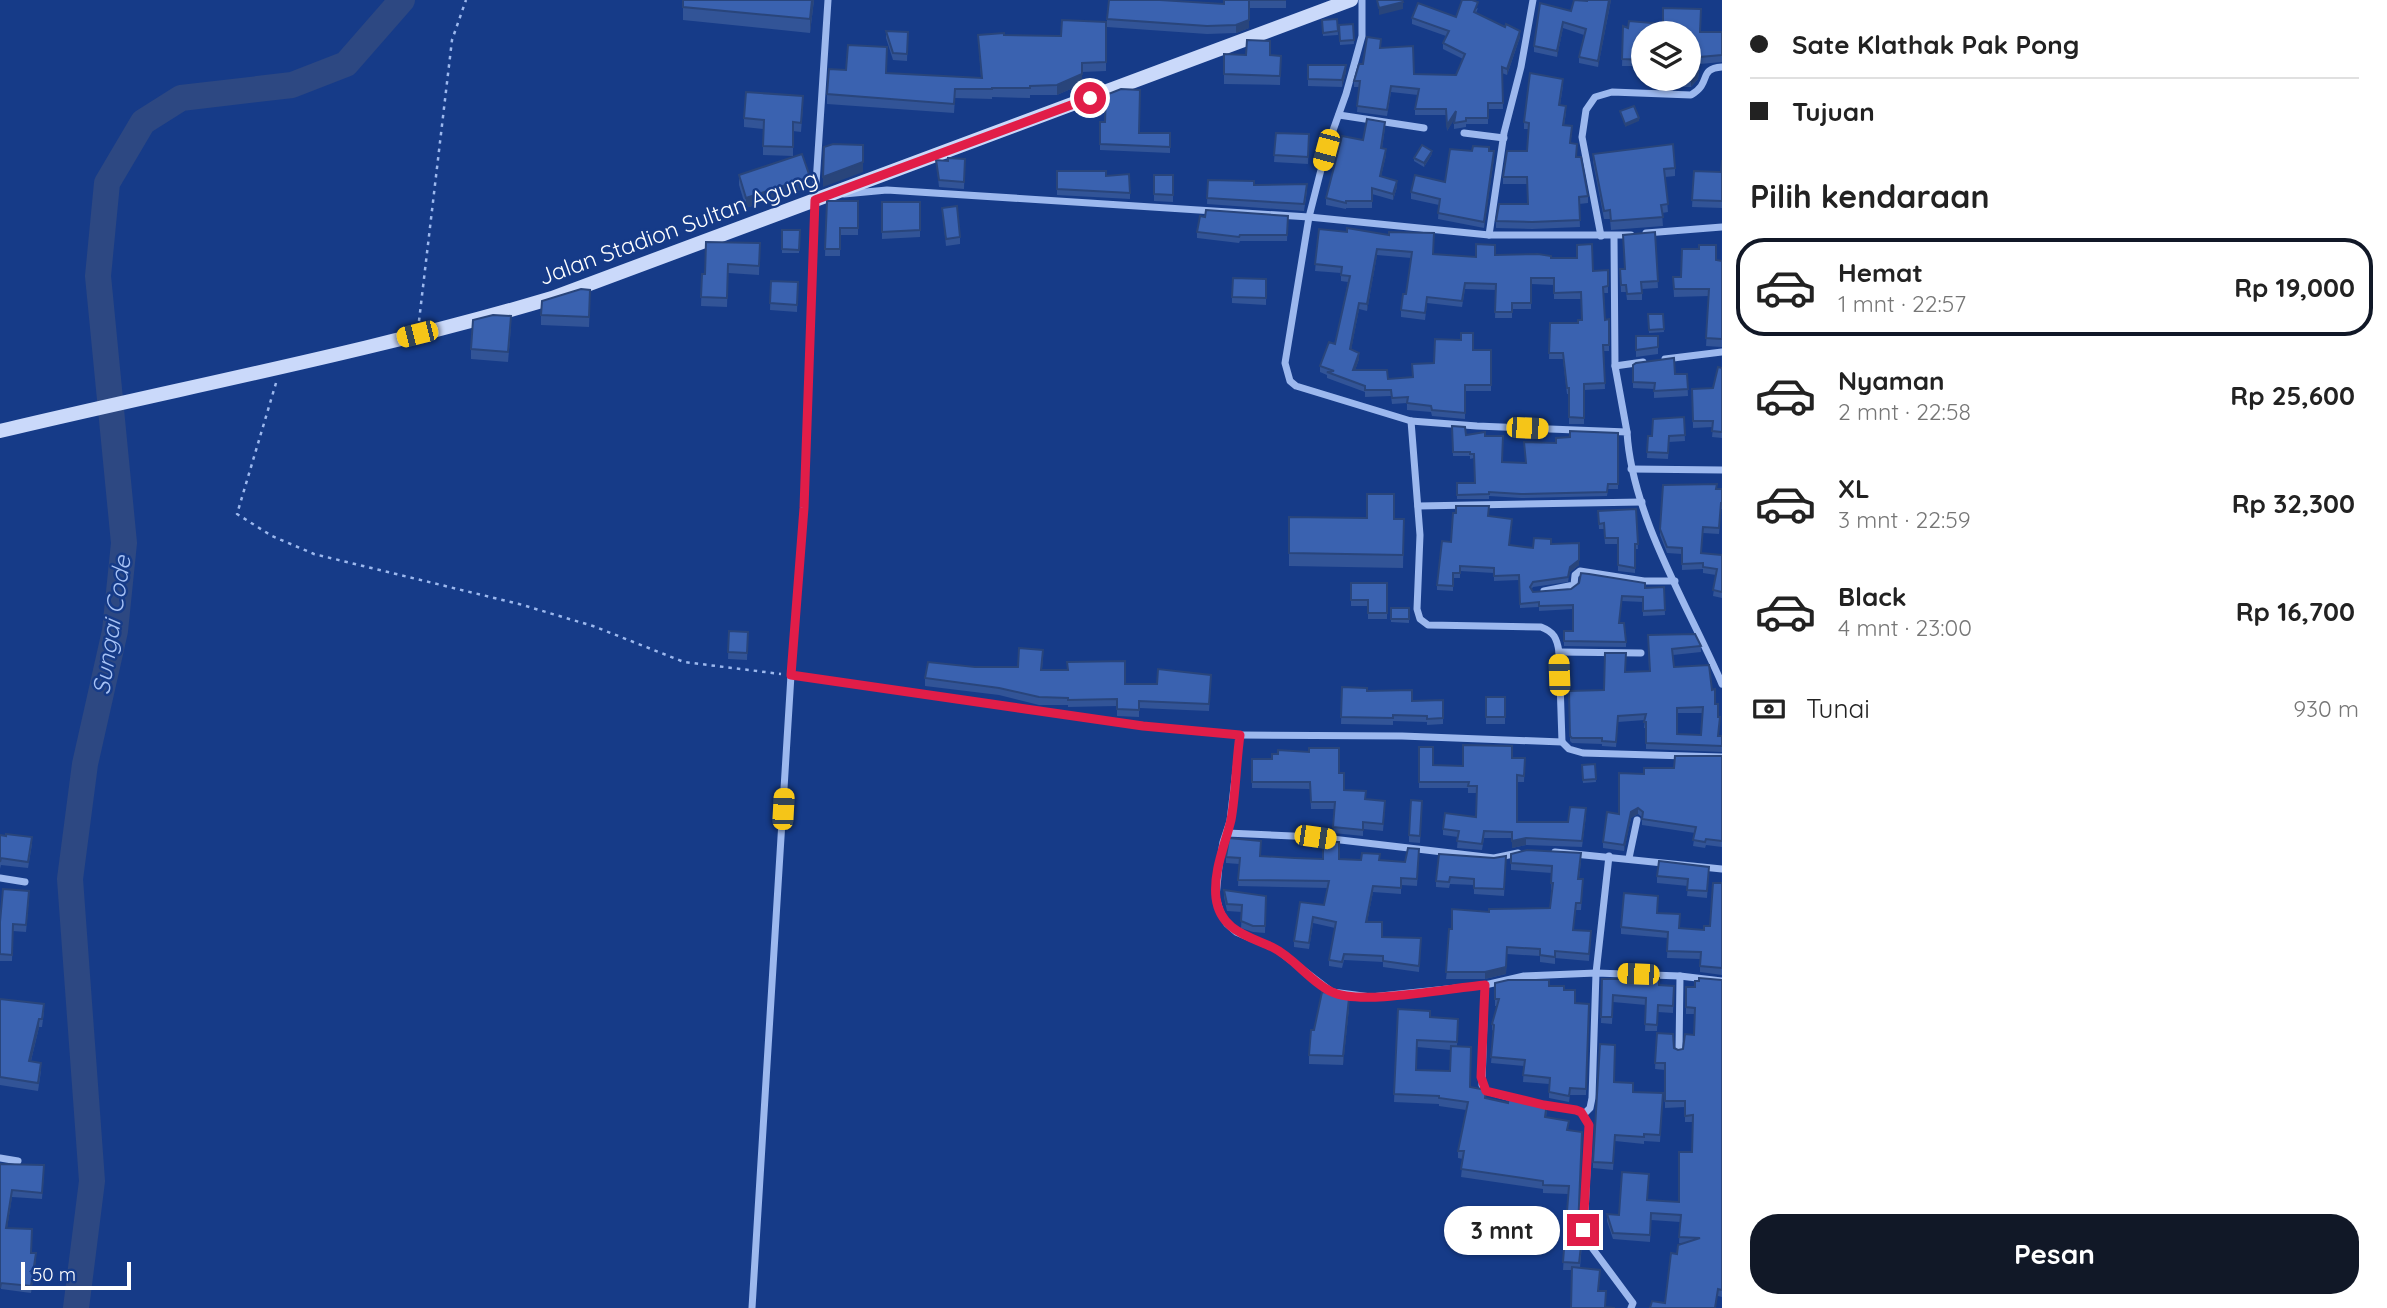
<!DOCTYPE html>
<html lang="id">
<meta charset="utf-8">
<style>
body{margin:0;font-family:Quicksand,sans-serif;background:#f2f2f2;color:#222;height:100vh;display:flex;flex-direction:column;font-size:26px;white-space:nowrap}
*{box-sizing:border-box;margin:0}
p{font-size:23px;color:#767676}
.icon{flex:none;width:38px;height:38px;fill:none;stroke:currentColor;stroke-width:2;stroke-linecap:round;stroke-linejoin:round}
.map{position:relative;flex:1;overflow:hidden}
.panel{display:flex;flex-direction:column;background:#fff;width:665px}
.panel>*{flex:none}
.top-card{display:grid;align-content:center;height:154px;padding:0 28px;background:#fff}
.controls{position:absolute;left:1631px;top:21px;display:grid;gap:14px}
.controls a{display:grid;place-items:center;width:70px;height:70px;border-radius:50%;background:#fff;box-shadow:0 2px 5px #0004;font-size:35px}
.scale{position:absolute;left:21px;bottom:18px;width:110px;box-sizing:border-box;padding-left:7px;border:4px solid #fff;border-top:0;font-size:19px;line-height:24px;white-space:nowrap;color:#fff;-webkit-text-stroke:5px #163b88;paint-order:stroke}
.end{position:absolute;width:32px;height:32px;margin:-16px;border:9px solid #e11d48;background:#fff;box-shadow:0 0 0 4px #fff}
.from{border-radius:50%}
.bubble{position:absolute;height:49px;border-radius:24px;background:#fff;box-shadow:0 2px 5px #0004;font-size:23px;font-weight:800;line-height:49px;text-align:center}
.car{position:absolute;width:21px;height:42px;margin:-21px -10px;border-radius:9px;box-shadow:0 0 5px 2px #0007;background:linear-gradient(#f5c518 24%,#345 0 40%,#f5c518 0 76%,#345 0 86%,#f5c518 0)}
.top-card b{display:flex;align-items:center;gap:24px;height:66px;font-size:26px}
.top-card b+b{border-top:2px solid #e0e0e0}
.top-card i{width:18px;height:18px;background:#222}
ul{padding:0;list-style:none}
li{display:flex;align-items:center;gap:21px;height:98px;margin:0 14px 10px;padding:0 14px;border:4px solid transparent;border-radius:28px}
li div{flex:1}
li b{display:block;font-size:26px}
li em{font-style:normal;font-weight:800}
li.current{border-color:#111827}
li>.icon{width:63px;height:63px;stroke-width:1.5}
h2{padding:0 28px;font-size:32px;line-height:84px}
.pay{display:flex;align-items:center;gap:18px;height:77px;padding:0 28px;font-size:26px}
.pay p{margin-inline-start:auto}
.primary-button{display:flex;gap:14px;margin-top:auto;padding:14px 28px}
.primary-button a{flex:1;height:80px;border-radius:28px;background:#111827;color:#fff;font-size:28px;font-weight:800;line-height:80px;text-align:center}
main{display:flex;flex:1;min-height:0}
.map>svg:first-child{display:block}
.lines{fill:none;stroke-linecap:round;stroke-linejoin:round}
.river{stroke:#2d4882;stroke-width:26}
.path{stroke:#9cb8ee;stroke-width:2.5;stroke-dasharray:3.5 5;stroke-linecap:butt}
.minor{stroke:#9cb8ee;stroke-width:7}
.secondary{stroke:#cad9fa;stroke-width:14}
.wall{fill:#325497;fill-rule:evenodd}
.shaded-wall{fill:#29457b}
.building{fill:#3a62b0;stroke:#29457b;stroke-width:2;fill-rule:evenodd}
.route{stroke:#e11d48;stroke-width:9}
.labels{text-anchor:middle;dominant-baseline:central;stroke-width:5;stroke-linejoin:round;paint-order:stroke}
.street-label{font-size:23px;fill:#fff;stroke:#163b88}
.water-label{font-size:24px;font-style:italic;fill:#a8c3f6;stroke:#163b88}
</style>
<main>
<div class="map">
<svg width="1722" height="1308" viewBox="0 0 1722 1308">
<rect width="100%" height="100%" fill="#163b88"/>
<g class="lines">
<polyline class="river" points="76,1308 92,1181 70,879 85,764 115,631 124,543 98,276 107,183 143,122 181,98 292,85 346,64 402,0"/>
<g class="path">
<polyline points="419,321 452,40 466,0"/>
<polyline points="276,383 237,514 272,536 314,554 519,604 593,626 684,662 781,674"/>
</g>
<g class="minor">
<polyline points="828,0 815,199 804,508 791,675 1143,726 1240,735 1230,821 1223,842 1219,866 1216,897 1220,911 1227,924 1236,932 1276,949 1332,992 1371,997 1485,985 1524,976 1596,973 1680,976 1722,981"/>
<path d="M 1362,0 L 1362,36 L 1346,94 L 1326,150 L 1309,217 L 1285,363 L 1290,381 L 1296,386 L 1411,421 L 1477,426 L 1627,432 C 1632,517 1689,607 1722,684"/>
<polyline points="1339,115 1424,128"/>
<polyline points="1464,133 1504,138"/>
<polyline points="844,194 887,190 1309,217 1489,235 1631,235"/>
<polyline points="1646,233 1722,227"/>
<polyline points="1489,235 1504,133 1521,67 1533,0"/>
<path d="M 1601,236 L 1582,137 L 1586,110 L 1595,97 L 1612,92 L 1691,95 C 1713,82 1697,69 1722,67"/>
<polyline points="1614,236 1615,366 1627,432"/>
<polyline points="1665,359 1722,352"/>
<polyline points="1615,366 1643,362"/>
<path d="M 1411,421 L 1420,535 L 1417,609 L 1420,619 L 1428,625 L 1541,627 C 1554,632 1557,638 1559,652 L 1562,742"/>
<polyline points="1631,469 1722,470"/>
<polyline points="1418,506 1642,502"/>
<polyline points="1544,591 1574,585 1575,575 1580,571 1644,581 1675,581"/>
<polyline points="1559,652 1641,653"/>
<polyline points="1240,735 1402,736 1562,742 1569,749 1583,753 1722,757"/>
<polyline points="1227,833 1315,837 1494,858 1518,853"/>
<polyline points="1555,852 1722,869"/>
<polyline points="1629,858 1637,820"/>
<polyline points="0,878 25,882"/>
<polyline points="1485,985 1482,1085 1486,1091 1516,1099"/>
<polyline points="1679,1051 1680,976"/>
<polyline points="1538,1104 1576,1110 1581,1112 1589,1125 1584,1237 1633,1303 1631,1308"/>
<polyline points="1583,1115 1590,1108 1592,1098 1596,973 1609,856"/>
<polyline points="0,1158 18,1161"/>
<polyline points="752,1308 791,675"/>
</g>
<path class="secondary" d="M 0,431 C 184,387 370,352 552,298 L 1351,0"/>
</g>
<g class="wall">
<polygon points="814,0 810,33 683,20 683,7"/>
<polygon points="1224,0 1286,0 1286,8 1249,8 1249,28 1236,33 1207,34 1107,27 1107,19 1224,4"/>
<polygon points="1611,0 1598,67 1579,63 1579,57 1584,35 1563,28 1557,57 1534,52 1534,46 1571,11 1587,1"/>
<polygon points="1478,8 1476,13 1520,37 1507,75 1502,73 1503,109 1488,109 1488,124 1466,124 1466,127 1454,129 1454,119 1447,131 1446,115 1415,115 1415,109 1418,95 1391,92 1387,116 1357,112 1359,87 1354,87 1354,81 1363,64 1381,48 1414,74 1456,75 1463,59 1443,49 1443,43 1446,36 1412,24 1412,18 1456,17"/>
<polygon points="1337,19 1338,35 1323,36 1322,20"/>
<polygon points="1106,22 1106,71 1082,72 1082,84 1057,95 1030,95 1030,98 992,97 992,99 955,98 954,113 827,104 827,94 846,70 887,57 886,73 981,78 978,35 1061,36"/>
<polygon points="1353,24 1354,44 1340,45 1339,25"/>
<polygon points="1623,26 1628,28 1722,32 1722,62 1700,64 1698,79 1691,87 1653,87 1653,81 1689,79 1643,33 1643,66 1622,66"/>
<polygon points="886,31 908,32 907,61 893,60 886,38"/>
<polygon points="1224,54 1281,56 1280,85 1224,84"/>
<polygon points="1308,65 1346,72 1342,87 1308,86"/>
<polygon points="1563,86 1560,105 1566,113 1564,125 1572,133 1570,143 1577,157 1588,196 1588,203 1579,204 1580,227 1532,229 1496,228 1496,221 1528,204 1527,184 1503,184 1503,177 1527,151 1529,129 1524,129 1524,122"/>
<polygon points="803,106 801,132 793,131 793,156 763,155 763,129 744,127 744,118"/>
<polygon points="1100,122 1140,133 1170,133 1170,153 1100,150"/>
<polygon points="1385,128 1382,148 1386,155 1381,176 1397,187 1393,200 1372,194 1372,208 1346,208 1346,209 1326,205 1326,198 1363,140"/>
<polygon points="1276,133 1309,134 1308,164 1274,162"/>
<polygon points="1472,151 1489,151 1494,158 1484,228 1438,219 1439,205 1411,199 1411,192 1445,182"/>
<polygon points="1432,154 1424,167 1414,161 1414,158"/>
<polygon points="1593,154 1675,168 1675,176 1665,177 1668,212 1662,213 1663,226 1611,230 1610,219 1604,219 1593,162"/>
<polygon points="965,159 964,189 939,187 936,160 948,161"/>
<polygon points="1722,160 1722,208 1692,207 1694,171 1721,172"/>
<polygon points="1057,171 1130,193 1130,199 1057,195"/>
<polygon points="739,175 810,187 746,208 739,185"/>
<polygon points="1154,175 1173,175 1173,202 1154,201"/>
<polygon points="1208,180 1307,191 1304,211 1207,204"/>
<polygon points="827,201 858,201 858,235 840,235 840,256 825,256"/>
<polygon points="882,202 920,202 920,237 882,239"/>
<polygon points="942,208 960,237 960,244 946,246"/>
<polygon points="1288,216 1287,241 1240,241 1239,243 1197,238 1197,232 1205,217"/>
<polygon points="1319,229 1433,254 1476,257 1495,255 1551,258 1593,271 1608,270 1608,293 1604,293 1605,320 1609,319 1609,351 1604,351 1605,389 1584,390 1584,424 1569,424 1569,394 1567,394 1563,359 1549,359 1550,323 1578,323 1582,320 1581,299 1554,299 1554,285 1531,284 1531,309 1512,309 1512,318 1495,318 1496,290 1465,289 1462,307 1427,303 1425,320 1401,317 1401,310 1406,294 1411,258 1377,255 1367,311 1359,309 1351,350 1359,359 1355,370 1388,379 1413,377 1434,363 1473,350 1491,350 1491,391 1465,391 1465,419 1432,416 1431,412 1407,410 1407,403 1392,404 1391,396 1365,397 1365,392 1327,378 1327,375 1320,372 1320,366 1335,344 1348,282 1341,281 1341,273 1315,271"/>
<polygon points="782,230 800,230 799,253 782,253"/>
<polygon points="1655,232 1658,288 1642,289 1642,300 1627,300 1626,292 1621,292 1620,269 1624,269"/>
<polygon points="760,243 759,275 728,273 727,307 701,306 702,274 705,274"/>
<polygon points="1716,260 1722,261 1722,347 1706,346 1709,296 1674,297 1673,277 1681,277"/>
<polygon points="1266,279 1266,305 1232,303 1232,297"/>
<polygon points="771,281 798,282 797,312 770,310"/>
<polygon points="590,300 589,327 541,325 541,315"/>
<polygon points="1648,314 1663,314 1664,332 1649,333"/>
<polygon points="511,326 508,362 471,359 471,349"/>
<polygon points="1636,336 1658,336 1658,354 1636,357"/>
<polygon points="1633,365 1675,374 1687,374 1688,396 1654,398 1654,389 1633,388"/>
<polygon points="1722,368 1722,438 1712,437 1713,427 1693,428 1692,389 1713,388"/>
<polygon points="1684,417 1685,441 1669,442 1668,459 1647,458 1648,436 1652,436"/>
<polygon points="1452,426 1466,435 1485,436 1503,462 1526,463 1556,443 1618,433 1618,489 1608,489 1607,496 1521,498 1489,496 1489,499 1457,499 1457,483 1475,483 1474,458 1470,459 1470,456 1453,456"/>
<polygon points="1716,489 1722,489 1722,509 1721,509 1719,534 1703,533 1701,553 1722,555 1722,598 1713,596 1716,575 1703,573 1703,569 1682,570 1682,554 1667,553 1660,535 1660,529"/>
<polygon points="1636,509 1638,549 1635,549 1635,573 1618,571 1618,544 1605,544 1604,529 1599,529 1598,511"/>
<polygon points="1488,516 1512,524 1509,545 1533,548 1551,544 1579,565 1570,572 1568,582 1533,587 1531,590 1533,592 1664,587 1665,615 1643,616 1643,602 1622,601 1619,623 1626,642 1626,647 1564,646 1564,631 1573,631 1573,609 1539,611 1539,607 1520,608 1519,580 1494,581 1494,573 1460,571 1460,578 1453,578 1453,591 1437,590 1437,585 1451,542"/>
<polygon points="1289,517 1404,519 1403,568 1289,566"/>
<polygon points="1351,583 1387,583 1387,619 1368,619 1368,606 1351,606"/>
<polygon points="1391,608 1409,608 1409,623 1391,622"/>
<polygon points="729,631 748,632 747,660 728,659"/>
<path d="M 1648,635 L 1701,646 L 1701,652 L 1673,655 L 1674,667 L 1712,690 L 1715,704 L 1718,736 L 1722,736 L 1722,752 L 1646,749 L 1646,728 L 1644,728 L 1645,720 L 1618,722 L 1616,747 L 1602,746 L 1602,744 L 1572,743 L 1570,741 L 1569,691 L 1604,690 L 1625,672 L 1649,671 ZM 1677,713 L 1703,713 L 1701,735 L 1677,734 Z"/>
<polygon points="1043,657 1042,670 1125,684 1157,684 1211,682 1209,711 1139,708 1139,717 1117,716 1117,706 1068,707 1068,705 1039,705 999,695 925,686 925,678 975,667 1018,667"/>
<polygon points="1342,687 1367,691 1412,701 1443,700 1443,724 1427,725 1427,722 1393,721 1393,725 1341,724"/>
<rect x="1486" y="697" width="19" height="27"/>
<polygon points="1419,747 1433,765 1463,766 1512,758 1525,758 1524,782 1517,782 1517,822 1568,822 1586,815 1582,847 1526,845 1512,848 1512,838 1484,838 1482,850 1457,848 1458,837 1443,835 1443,829 1476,817 1477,793 1468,793 1468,788 1419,788"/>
<polygon points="1722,756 1722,847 1706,845 1705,848 1693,846 1695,833 1642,825 1642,817 1638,814 1631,818 1624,851 1603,848 1603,842 1619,814 1644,774 1674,768"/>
<polygon points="1252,759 1339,773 1344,790 1385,807 1383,831 1363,829 1363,836 1333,833 1335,809 1311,809 1310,789 1252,788"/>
<polygon points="1595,764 1596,782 1583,783 1582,765"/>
<polygon points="1422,801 1420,843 1409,842 1409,835"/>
<polygon points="0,835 32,844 28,868 1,865 0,869"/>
<polygon points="1419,849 1417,886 1401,885 1401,894 1373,892 1367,922 1382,937 1421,938 1419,972 1383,967 1383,962 1344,960 1342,968 1329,966 1329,960 1335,928 1313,923 1309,949 1294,947 1294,941 1324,905 1328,888 1238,886 1239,864 1226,863 1226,857 1260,856 1405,862"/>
<polygon points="1511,854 1581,860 1579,879 1583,879 1581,910 1576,910 1573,930 1591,931 1589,961 1555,958 1555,964 1540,962 1540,956 1507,954 1506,974 1485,979 1446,979 1452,929 1489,912 1550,908 1552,890 1551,890 1552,873 1511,870"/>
<polygon points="1506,856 1504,896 1474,894 1474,885 1450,884 1449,888 1436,887 1436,881 1494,858"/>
<polygon points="1709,867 1707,898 1687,896 1688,886 1657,883 1657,876"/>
<polygon points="1722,883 1722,975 1700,972 1700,959 1667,958 1668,938 1621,934 1621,927 1657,913 1679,928 1704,930 1710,926"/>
<polygon points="1224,890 1266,896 1265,933 1253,932 1241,928 1242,912 1227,911 1224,897"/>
<polygon points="29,897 26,932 13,931 12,961 0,961 0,922"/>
<polygon points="1602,979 1674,986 1673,1013 1658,1012 1657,1031 1645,1031 1646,1005 1613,1002 1612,1024 1601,1023"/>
<polygon points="1722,980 1722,1297 1718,1296 1665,1303 1677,1254 1683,1244 1679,1243 1680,1222 1651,1220 1650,1242 1613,1239 1607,1221 1607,1214 1619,1215 1647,1200 1679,1202 1692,1152 1692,1122 1685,1122 1685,1107 1665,1108 1665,1070 1655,1069 1657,1033 1674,1048 1678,1050 1683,1049 1694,1035 1694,1014 1686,1014 1686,987 1695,987"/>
<polygon points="1495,983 1549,986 1564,990 1575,1003 1589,1004 1586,1095 1570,1095 1569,1102 1549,1098 1549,1084 1523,1082 1524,1066 1491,1063 1494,1031 1492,1030 1492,1024 1497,1006 1495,1006"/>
<polygon points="0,999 44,1012 42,1027 39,1027 31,1061 41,1071 38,1091 0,1085"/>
<polygon points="1349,1008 1343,1065 1309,1064 1309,1055 1314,1030"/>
<path d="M 1398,1009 L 1430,1017 L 1458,1019 L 1457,1046 L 1471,1087 L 1486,1098 L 1547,1110 L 1546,1117 L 1569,1130 L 1578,1230 L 1582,1244 L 1580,1268 L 1600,1277 L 1571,1308 L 1572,1270 L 1563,1270 L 1568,1194 L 1543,1193 L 1543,1189 L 1461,1177 L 1463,1159 L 1458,1158 L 1458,1151 L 1466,1110 L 1439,1106 L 1439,1104 L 1394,1102 ZM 1417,1047 L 1451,1050 L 1450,1071 L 1416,1070 Z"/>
<polygon points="1615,1082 1633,1092 1663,1093 1660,1142 1644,1141 1644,1144 1615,1141 1613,1170 1593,1168 1593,1162"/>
<polygon points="0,1164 44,1172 42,1199 12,1197 7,1228 31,1253 36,1260 31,1293 1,1289"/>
</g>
<g class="shaded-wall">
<polygon points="812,0 814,0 810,33 810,19"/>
<polygon points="1249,0 1249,28 1236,33 1236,25"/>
<polygon points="1609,0 1611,0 1598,67 1598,61"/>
<polygon points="1403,2 1403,9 1379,15 1379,8"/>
<polygon points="1563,22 1563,28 1557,57 1557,51"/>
<polygon points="1520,31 1520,37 1507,75 1507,69"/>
<polygon points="1700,57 1698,79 1691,87 1691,81"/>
<polygon points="1346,65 1346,72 1342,87 1342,80"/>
<polygon points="1082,74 1082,84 1057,95 1057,85"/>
<polygon points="1456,111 1456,117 1447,131 1447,125"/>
<polygon points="1639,118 1639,121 1625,127 1625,124"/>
<polygon points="1386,149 1386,155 1380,182 1380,176"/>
<polygon points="1432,151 1432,154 1424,167 1424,163"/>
<polygon points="1494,151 1494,158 1484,228 1484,222"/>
<polygon points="863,162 863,172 823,187 823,177"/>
<polygon points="810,177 810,187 746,208 746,198"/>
<polygon points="1397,181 1397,187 1393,200 1393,194"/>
<polygon points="1377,249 1377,255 1367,311 1367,304"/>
<polygon points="1359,303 1359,309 1350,356 1350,349"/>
<polygon points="1359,353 1359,359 1353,377 1353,370"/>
<polygon points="1579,560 1579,565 1570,572 1568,582 1570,567"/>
<polygon points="1638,808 1638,814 1631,818 1624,851 1624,845 1631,812"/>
<polygon points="1526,838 1526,845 1512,848 1512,841"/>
<polygon points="1373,886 1373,892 1366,928 1366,922"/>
<polygon points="1507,947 1506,974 1485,979 1485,972"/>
<polygon points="1349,998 1349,1008 1343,1065 1343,1056"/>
<polygon points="39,1019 39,1027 29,1069 29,1061"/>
<polygon points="12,1190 12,1197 6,1235 6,1228"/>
<polygon points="36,1253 36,1260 31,1293 31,1286"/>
</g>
<g class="building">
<polygon points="683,0 812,0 810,19 683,7"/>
<polygon points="1109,0 1160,0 1224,4 1224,0 1286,0 1249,0 1249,20 1236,25 1207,26 1107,19"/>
<polygon points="1377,0 1402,0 1403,2 1379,8"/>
<polygon points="1462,0 1472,0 1478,2 1474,12 1505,27 1506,24 1520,31 1507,69 1502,67 1503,103 1488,103 1488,118 1466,118 1466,121 1454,123 1456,111 1447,125 1446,109 1415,109 1419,89 1391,86 1387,110 1357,106 1360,81 1354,81 1359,64 1363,64 1367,37 1381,39 1380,48 1413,46 1414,74 1456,75 1465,54 1443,43 1449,31 1412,18 1418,3 1456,17"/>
<polygon points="1574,0 1587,1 1587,0 1609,0 1598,61 1579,57 1586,29 1563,22 1557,51 1534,46 1540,3 1571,11"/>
<polygon points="1663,8 1701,9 1700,32 1722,32 1722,55 1700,57 1698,72 1691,81 1653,81 1653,79 1689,79 1689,33 1643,33 1643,60 1622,59 1623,26 1628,28 1629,21 1663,24"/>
<polygon points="1337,19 1338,31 1323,33 1322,20"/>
<polygon points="1062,20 1106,22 1106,62 1082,63 1082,74 1057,85 1030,86 1030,88 992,88 992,89 955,89 954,104 827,94 829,69 846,70 848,45 887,47 886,73 982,78 978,35 1004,33 1004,35 1061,36"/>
<polygon points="1353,24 1354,40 1340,41 1339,25"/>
<polygon points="886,31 908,32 907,54 893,53"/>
<polygon points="1247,40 1270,41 1270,55 1281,56 1280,76 1224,74 1224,54 1246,55"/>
<polygon points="1308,65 1346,65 1342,80 1308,79"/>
<polygon points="1530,73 1563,79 1559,105 1566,106 1563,125 1572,126 1570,143 1577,144 1576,157 1581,157 1588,196 1579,197 1580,220 1532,222 1496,221 1499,204 1528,204 1527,177 1503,177 1507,151 1527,151 1529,123 1524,122"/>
<polygon points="1121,89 1140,90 1139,133 1170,133 1170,147 1100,144 1100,122 1105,122 1106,95"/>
<polygon points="746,92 803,96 801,123 793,122 793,147 763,146 764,120 744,118"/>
<polygon points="1634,106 1639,118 1625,124 1620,111"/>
<polygon points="1367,119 1385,122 1381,148 1386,149 1380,176 1397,181 1393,194 1372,188 1372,201 1346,201 1346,203 1326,198 1342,136 1363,140"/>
<polygon points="1276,133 1309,134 1308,157 1274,155"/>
<polygon points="833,144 863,145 863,162 823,177 824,147"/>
<polygon points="1673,144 1675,168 1664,169 1668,204 1661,205 1663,217 1611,221 1610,210 1604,211 1593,154"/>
<polygon points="1422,145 1432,151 1424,163 1414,158"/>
<polygon points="1473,146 1489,147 1489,151 1494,151 1484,222 1438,213 1440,199 1411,192 1415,175 1445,182 1450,149 1472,151"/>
<polygon points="802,154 810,177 746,198 739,175"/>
<polygon points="948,158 965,159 964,182 939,180 936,160 948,161"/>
<polygon points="1722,160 1722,201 1692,200 1694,171 1721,172"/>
<polygon points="1057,171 1106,171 1106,176 1129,174 1130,193 1057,189"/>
<polygon points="1154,175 1173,175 1173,195 1154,194"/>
<polygon points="1208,180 1254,181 1254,185 1307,184 1304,204 1207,198"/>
<polygon points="827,201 858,201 858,228 840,228 840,249 825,249"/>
<polygon points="882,202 920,202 920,230 882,232"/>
<polygon points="957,206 960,237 946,239 942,208"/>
<polygon points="1206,210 1288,216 1287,235 1240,235 1239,237 1197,232 1200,216 1205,217"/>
<polygon points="1347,228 1389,235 1389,232 1434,233 1433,254 1476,257 1476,244 1495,245 1495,255 1538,254 1551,256 1551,258 1577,258 1577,245 1592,244 1593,271 1608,270 1608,286 1603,287 1605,320 1609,319 1609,345 1603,345 1605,383 1584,384 1584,418 1569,417 1569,388 1567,388 1563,353 1549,353 1550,323 1578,323 1578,320 1582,320 1581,292 1554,293 1554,278 1531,278 1531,303 1512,303 1512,312 1495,312 1496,284 1465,283 1462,301 1427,297 1425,313 1401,310 1403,294 1406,294 1412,252 1377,249 1367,304 1359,303 1350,349 1359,353 1353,370 1387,370 1388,379 1413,377 1412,364 1434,363 1435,339 1461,340 1461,333 1473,333 1473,350 1491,350 1491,385 1465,385 1465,413 1432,410 1431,406 1407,403 1408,397 1392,398 1391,390 1365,390 1365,386 1327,372 1334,371 1320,366 1329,342 1335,344 1350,276 1341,275 1342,267 1315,264 1319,229 1347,232"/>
<polygon points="782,230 800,230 799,250 782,249"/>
<polygon points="1655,232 1658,281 1641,282 1642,293 1627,294 1626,285 1621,285 1620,269 1625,269 1623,235"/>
<polygon points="706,242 760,243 759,266 728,264 727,298 701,297 702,274 705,274"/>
<polygon points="1699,245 1716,245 1716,260 1722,261 1722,339 1706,338 1709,289 1674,289 1673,277 1681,277 1682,249 1699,249"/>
<polygon points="1233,278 1266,279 1266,298 1232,297"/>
<polygon points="771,281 798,282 797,305 770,303"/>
<polygon points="581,289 590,290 589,317 541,315 542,301"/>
<polygon points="1648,314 1663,314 1664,329 1649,330"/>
<polygon points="493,315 511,316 508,352 471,349 473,320"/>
<polygon points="1636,336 1658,336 1658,347 1636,350"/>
<polygon points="1674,358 1675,374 1687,374 1688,389 1654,391 1655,383 1633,382 1633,365 1636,363"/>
<polygon points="1718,367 1722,368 1722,432 1712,431 1713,421 1693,421 1692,389 1713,388"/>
<polygon points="1684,417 1685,435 1669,436 1668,453 1647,452 1648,436 1652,436 1653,419"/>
<polygon points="1452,426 1465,427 1466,435 1485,432 1485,436 1503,436 1502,462 1526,463 1524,442 1556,443 1556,438 1570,437 1570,431 1618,433 1618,484 1608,484 1607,492 1521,494 1489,492 1489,494 1457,495 1457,483 1475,483 1474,454 1470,454 1470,452 1453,452"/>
<polygon points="1717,484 1716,489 1722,489 1722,503 1721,503 1719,528 1703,527 1701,553 1722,555 1722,592 1713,590 1717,569 1703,567 1703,563 1682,564 1682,548 1667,547 1660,529 1663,485"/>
<polygon points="1367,494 1394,494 1394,519 1404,519 1403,555 1289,553 1289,517 1367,518"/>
<polygon points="1456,506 1489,506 1488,516 1512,519 1509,545 1533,548 1534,538 1551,539 1551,544 1579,543 1579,560 1570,567 1568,577 1533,582 1530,587 1533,592 1571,589 1579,583 1581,573 1589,574 1645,583 1645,588 1664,587 1665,610 1643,611 1643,597 1622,596 1619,623 1624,623 1626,642 1564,641 1564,631 1573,631 1573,605 1539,606 1539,602 1520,604 1519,575 1494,576 1494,568 1460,566 1460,573 1453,573 1453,586 1437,585 1442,541 1451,542 1453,513 1456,513"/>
<polygon points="1636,509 1638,544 1635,544 1635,568 1618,565 1618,538 1605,538 1604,523 1599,524 1598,511"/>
<polygon points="1351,583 1387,583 1387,613 1368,613 1368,600 1351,600"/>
<rect x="1391" y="608" width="18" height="11"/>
<polygon points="729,631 748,632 747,653 728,652"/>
<path d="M 1695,634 L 1701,646 L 1672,649 L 1674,667 L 1709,665 L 1712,690 L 1715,689 L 1715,704 L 1718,704 L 1718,717 L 1720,717 L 1718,736 L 1722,736 L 1722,746 L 1646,743 L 1646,722 L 1644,722 L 1646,714 L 1618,716 L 1616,742 L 1602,741 L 1602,738 L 1572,738 L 1570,736 L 1569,691 L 1604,690 L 1605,653 L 1626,653 L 1625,672 L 1650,671 L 1648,635 ZM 1703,707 L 1701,735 L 1677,734 L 1677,708 Z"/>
<polygon points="1019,648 1043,650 1041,670 1068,670 1067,662 1125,661 1125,684 1157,684 1158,669 1211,675 1209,704 1139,701 1139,710 1117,709 1117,699 1068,700 1068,698 1039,697 999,688 925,678 928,662 975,667 1018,667"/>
<polygon points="1342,687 1367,688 1367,691 1412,690 1412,701 1443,700 1443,718 1427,719 1427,716 1393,715 1393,718 1341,717"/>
<rect x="1486" y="697" width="19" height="20"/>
<polygon points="1463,745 1512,746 1512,758 1525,758 1524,776 1517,775 1517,822 1568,822 1570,807 1586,808 1582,841 1526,838 1512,841 1512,832 1484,831 1482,844 1457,841 1459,831 1443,829 1445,813 1476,817 1477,786 1468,786 1469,782 1419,782 1419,747 1433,747 1433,765 1463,766"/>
<polygon points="1309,748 1339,748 1339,773 1344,773 1344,790 1366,791 1365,799 1385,801 1383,824 1363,822 1363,830 1333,827 1335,802 1311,802 1310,782 1252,782 1252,759 1272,759 1272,754 1278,754 1278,750 1309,752"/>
<polygon points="1675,756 1722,756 1722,841 1706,839 1705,842 1693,840 1696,827 1642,819 1643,812 1638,808 1631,812 1624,845 1603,842 1607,812 1619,814 1619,773 1644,774 1644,768 1674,768"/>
<polygon points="1595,764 1596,779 1583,780 1582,765"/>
<polygon points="1411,800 1422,801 1420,836 1409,835"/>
<polygon points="6,834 32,837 28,862 1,858 0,862 0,835 6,836"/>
<polygon points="1229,838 1261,841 1260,856 1295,858 1323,859 1323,842 1339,842 1339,859 1361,860 1362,853 1380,854 1379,860 1405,862 1408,848 1419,849 1417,879 1401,878 1401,888 1373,886 1366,922 1382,922 1382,937 1421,938 1419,966 1383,961 1383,956 1344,954 1342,962 1329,960 1336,922 1313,917 1309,943 1294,941 1300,902 1324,905 1329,881 1238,880 1240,858 1226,857"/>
<polygon points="1527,850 1581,853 1578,879 1583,879 1581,903 1576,903 1573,930 1591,931 1589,954 1555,951 1555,957 1540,955 1540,949 1507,947 1506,967 1485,972 1446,972 1449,929 1452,929 1452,909 1489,912 1489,909 1550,908 1553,883 1551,883 1552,866 1511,863 1511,854"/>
<polygon points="1439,854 1494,858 1506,856 1504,889 1474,888 1474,879 1450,877 1449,882 1436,881"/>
<polygon points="1659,861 1709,867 1707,891 1687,890 1688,879 1657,876"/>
<polygon points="1713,883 1722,883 1722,968 1700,966 1701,952 1667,951 1668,932 1621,927 1624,893 1658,896 1657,913 1680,914 1679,928 1704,930 1704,926 1710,926"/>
<polygon points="3,889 29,891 26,925 13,924 12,955 0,954 0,922"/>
<polygon points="1224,890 1266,896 1265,926 1253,926 1241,921 1242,905 1227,904"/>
<polygon points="1633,976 1659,978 1659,985 1674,986 1673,1006 1658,1005 1657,1025 1645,1024 1646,998 1613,995 1612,1017 1601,1017 1602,979 1633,979"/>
<polygon points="1699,978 1722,980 1722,1290 1718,1289 1715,1308 1650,1308 1652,1301 1665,1303 1671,1253 1677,1254 1678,1245 1700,1238 1679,1237 1681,1215 1651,1213 1650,1235 1613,1233 1607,1214 1619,1215 1622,1172 1649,1174 1647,1200 1679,1202 1679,1152 1692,1152 1693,1115 1685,1116 1685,1101 1665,1101 1665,1063 1655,1063 1657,1033 1673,1034 1674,1048 1678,1050 1683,1049 1685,1034 1694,1035 1695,1008 1686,1007 1686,987 1695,987 1695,981 1699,981"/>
<polygon points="1508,980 1549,980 1549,986 1564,986 1564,990 1575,990 1575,1003 1589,1004 1586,1089 1570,1088 1569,1096 1549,1092 1550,1078 1523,1075 1525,1060 1491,1057 1494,1025 1492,1024 1499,999 1495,999 1495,983"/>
<polygon points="1322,992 1339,994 1339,997 1349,998 1343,1056 1309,1055 1311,1030 1314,1030"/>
<polygon points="0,999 44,1004 42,1019 39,1019 29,1061 41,1063 38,1083 0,1077"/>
<polygon points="1398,1009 1430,1011 1430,1017 1458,1019 1457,1042 1417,1040 1416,1070 1450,1071 1451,1046 1471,1047 1470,1087 1486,1090 1485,1098 1508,1103 1509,1095 1547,1103 1545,1117 1569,1121 1567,1130 1582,1132 1578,1229 1582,1237 1579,1263 1563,1262 1569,1186 1543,1185 1543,1181 1461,1169 1464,1151 1458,1151 1468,1102 1439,1098 1439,1096 1394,1094"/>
<polygon points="1600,1044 1615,1045 1614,1082 1633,1083 1633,1092 1663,1093 1660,1135 1644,1134 1644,1137 1615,1135 1613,1163 1593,1162"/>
<polygon points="0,1164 44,1165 42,1193 12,1190 6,1228 32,1229 31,1253 36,1253 31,1286 1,1283 0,1288"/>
<polygon points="1572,1267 1600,1270 1598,1291 1606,1291 1605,1307 1615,1308 1571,1308"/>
</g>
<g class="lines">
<path class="route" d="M 1090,98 L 815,200 L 804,508 L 791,675 L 1143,726 L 1240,735 C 1236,763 1236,792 1231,820 C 1225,845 1213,871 1216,898 C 1220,930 1248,936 1272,947 C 1295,958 1310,982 1332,992 C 1360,1006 1450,988 1485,985 L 1481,1077 L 1486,1091 L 1544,1105 L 1576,1110 L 1581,1112 L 1589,1125 L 1583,1230"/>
</g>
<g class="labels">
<g class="street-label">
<text transform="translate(678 227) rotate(-20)">Jalan Stadion Sultan Agung</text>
</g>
<g class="water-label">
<text transform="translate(111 625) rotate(-81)">Sungai Code</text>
</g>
</g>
</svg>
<div class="controls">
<a><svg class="icon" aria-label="layers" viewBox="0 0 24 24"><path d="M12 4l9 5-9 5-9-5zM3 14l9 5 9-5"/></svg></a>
</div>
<div class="scale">50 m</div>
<i class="end from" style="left:1090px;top:98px"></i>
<i class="end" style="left:1583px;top:1230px"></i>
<div class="bubble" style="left:1444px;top:1206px;width:116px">3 mnt</div>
<i class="car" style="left:1326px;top:150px;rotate:195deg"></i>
<i class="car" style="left:417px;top:334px;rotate:256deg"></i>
<i class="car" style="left:1527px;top:428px;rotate:92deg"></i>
<i class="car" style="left:1559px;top:675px;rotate:358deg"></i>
<i class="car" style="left:783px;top:809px;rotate:3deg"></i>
<i class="car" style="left:1315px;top:837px;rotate:98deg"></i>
<i class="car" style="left:1638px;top:974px;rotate:272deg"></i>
</div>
<section class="panel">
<div class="top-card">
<b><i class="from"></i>Sate Klathak Pak Pong</b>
<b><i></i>Tujuan</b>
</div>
<h2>Pilih kendaraan</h2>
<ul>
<li class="current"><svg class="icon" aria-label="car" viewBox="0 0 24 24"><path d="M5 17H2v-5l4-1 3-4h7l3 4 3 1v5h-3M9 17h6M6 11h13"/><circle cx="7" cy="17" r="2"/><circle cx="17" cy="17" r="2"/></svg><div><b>Hemat</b><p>1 mnt · 22:57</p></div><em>Rp 19,000</em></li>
<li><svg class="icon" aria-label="car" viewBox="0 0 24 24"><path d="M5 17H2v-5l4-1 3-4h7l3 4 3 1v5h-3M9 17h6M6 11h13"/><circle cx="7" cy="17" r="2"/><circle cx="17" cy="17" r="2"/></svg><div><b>Nyaman</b><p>2 mnt · 22:58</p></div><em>Rp 25,600</em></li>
<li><svg class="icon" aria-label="car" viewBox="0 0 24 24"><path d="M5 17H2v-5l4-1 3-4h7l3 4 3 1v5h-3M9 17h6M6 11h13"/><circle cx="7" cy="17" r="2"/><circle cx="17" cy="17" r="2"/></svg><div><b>XL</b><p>3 mnt · 22:59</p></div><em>Rp 32,300</em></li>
<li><svg class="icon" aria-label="car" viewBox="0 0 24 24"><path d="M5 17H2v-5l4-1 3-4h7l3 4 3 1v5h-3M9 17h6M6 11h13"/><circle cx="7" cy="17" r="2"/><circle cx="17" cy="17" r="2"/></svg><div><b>Black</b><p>4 mnt · 23:00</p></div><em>Rp 16,700</em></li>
</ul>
<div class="pay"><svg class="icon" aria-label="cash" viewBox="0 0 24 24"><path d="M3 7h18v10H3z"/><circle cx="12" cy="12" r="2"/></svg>Tunai<p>930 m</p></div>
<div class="primary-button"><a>Pesan</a></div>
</section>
</main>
